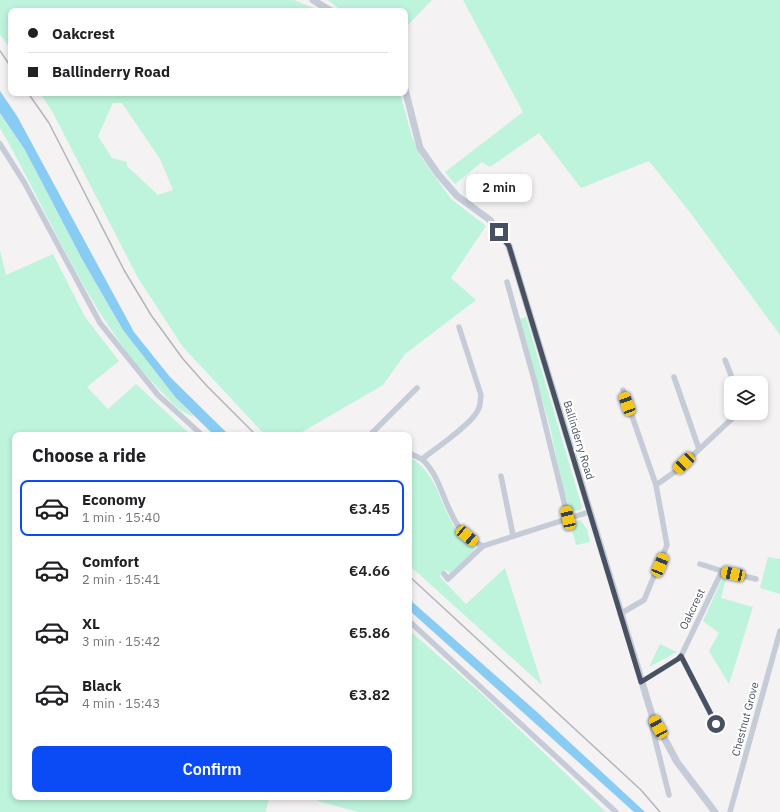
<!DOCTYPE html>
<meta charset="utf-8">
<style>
body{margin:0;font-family:"IBM Plex Sans",sans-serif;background:#f6f6f6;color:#202124;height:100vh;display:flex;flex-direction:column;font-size:15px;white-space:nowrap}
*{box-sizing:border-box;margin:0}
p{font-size:13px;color:#757577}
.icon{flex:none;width:22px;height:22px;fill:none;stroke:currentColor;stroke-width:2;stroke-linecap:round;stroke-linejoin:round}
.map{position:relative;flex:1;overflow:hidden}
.details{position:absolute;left:12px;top:432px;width:400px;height:368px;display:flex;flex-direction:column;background:#fff;border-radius:8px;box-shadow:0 2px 6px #0003}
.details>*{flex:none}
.top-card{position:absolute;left:8px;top:8px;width:400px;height:88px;border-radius:8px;box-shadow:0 2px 6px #0003;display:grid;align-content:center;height:88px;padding:0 20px;background:#fff}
.buttons{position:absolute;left:724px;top:376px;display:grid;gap:8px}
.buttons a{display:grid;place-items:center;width:44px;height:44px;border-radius:8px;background:#fff;box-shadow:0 2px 6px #0003;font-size:20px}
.end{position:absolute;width:18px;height:18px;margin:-9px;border:5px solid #485161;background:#fff;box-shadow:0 0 0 2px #fff}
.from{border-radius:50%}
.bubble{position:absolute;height:28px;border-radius:8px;background:#fff;box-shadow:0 2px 6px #0003;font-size:13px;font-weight:600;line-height:28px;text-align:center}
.car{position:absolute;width:12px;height:24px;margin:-12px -6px;border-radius:5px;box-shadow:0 0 3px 1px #0007;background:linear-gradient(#f5c518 24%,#345 0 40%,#f5c518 0 76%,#345 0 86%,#f5c518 0)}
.top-card b{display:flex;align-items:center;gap:14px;height:38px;font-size:15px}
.top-card b+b{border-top:1px solid #e0e0e0}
.top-card i{width:10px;height:10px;background:#202124}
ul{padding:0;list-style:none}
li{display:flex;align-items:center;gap:12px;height:56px;margin:0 8px 6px;padding:0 12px;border:2px solid transparent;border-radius:8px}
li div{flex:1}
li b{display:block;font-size:15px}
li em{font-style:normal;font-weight:600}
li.selected{border-color:#0b4bf5}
li>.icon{width:36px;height:36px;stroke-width:1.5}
h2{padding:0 20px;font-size:18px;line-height:48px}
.primary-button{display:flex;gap:8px;margin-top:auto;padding:8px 20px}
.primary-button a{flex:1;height:46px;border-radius:8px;background:#0b4bf5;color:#fff;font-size:16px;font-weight:600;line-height:46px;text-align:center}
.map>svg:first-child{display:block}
.green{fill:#bef4dc;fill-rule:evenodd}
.water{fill:#88ccf4}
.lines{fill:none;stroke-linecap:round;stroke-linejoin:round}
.minor{stroke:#c5cbd7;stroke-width:5.5}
.tertiary{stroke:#c5cbd7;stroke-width:7}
.rail{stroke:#b3b5bc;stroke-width:1.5}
.route{stroke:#485161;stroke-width:5}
.labels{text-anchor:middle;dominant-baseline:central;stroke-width:4;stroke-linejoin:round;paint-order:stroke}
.street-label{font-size:11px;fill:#485161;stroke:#fff}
</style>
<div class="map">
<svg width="780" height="812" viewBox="0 0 780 812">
<rect width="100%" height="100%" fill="#f4f2f2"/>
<g class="green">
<polygon points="0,0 294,0 321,11 11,11 11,49 0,35"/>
<polygon points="327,0 432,0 405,28 405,11 343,11"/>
<polygon points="463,0 780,0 780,335 689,211 649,161 581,188 539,133 490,167 482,162 455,184 445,172 523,112"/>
<path d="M 40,93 L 400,93 L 412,137 L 421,157 L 451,199 L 486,226 L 451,278 L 476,300 L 405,354 L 383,385 L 297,435 L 265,435 L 183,347 L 138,278 L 52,111 ZM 113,103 L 122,103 L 160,159 L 173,190 L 158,195 L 127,166 L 127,162 L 112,158 L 98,136 Z"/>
<path d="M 0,113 L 25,150 L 82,259 L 123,330 L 176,398 L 194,417 C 177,411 171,401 159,389 C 87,315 51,216 0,128 Z"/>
<polygon points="0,250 6,275 53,254 85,317 119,361 87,387 108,409 136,384 191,435 15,435 15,797 269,797 266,812 0,812"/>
<polygon points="526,317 582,507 580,510 573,511 570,510 563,489 550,427 519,319"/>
<path d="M 409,457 C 436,472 439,500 453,525 C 459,535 469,538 475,547 L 473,552 L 450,573 L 446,570 L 439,576 L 466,604 L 505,568 L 542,685 L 409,565 Z"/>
<polygon points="580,520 587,529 590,542 576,545 570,523"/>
<polygon points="768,557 780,559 780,594 760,588"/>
<polygon points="723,577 726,578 721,598 753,607 729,684 709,651 719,633 703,621"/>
<polygon points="409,630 484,696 606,812 358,812 318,801 318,797 409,797"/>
<polygon points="660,644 677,652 649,667"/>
</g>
<g class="water">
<polygon points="0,91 17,116 134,332 170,377 229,435 214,435 176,398 123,330 82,259 25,150 0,113"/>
<polygon points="409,599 537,712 645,812 634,812 409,610"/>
</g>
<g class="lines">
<g class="minor">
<polyline points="0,144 24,182 100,323 158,395 202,435"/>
<polyline points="507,282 535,383 568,518"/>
<polyline points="725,360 734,383"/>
<polyline points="674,377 699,449"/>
<polyline points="623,390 656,485"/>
<polyline points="348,435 358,435"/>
<polyline points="370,435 417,388"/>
<path d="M 409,453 C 413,455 419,457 423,460 C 448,484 445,532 483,546 L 589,512"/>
<path d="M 422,459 C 435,449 472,424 478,410 C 481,405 480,400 481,395 L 459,327"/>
<polyline points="501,476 513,535"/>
<polyline points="700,564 722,571 756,579"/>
<polyline points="444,574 448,579 483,546"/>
<polyline points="620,614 644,600 667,545 656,485 676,471 738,413"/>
<polyline points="409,621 616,812"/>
<polyline points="681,656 716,724"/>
<polyline points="641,682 678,659 681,656 722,571"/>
<polyline points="652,715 651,723 669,795"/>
<polyline points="730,812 780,631"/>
</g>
<g class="tertiary">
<polyline points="313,0 331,11"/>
<polyline points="405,89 420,148 438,174 457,196 490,220 509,246 652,715 677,762 715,812"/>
</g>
<g class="rail">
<polyline points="0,51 11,67"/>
<polyline points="28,93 49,123 124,270 151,315 183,359 206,385 256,435"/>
<polyline points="409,576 641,790 660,812"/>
</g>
</g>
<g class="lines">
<polyline class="route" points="499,232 509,246 641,682 678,659 681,656 716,724"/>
</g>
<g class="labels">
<g class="street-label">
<text transform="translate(579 440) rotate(73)">Ballinderry Road</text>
<text transform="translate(692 609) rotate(-64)">Oakcrest</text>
<text transform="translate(745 719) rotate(-75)">Chestnut Grove</text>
</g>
</g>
</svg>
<div class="buttons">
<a><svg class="icon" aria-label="layers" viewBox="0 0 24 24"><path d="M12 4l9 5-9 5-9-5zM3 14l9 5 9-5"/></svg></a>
</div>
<i class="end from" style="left:716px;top:724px"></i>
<i class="end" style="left:499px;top:232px"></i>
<div class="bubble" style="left:466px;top:174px;width:66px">2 min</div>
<i class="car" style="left:627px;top:404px;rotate:340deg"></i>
<i class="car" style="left:684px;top:463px;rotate:226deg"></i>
<i class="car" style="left:568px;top:518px;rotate:347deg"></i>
<i class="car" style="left:467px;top:536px;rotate:130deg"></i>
<i class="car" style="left:660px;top:565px;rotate:22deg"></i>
<i class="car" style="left:733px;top:574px;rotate:282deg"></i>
<i class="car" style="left:658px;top:727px;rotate:331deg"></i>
<div class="top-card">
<b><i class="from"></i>Oakcrest</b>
<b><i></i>Ballinderry Road</b>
</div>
<section class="details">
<h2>Choose a ride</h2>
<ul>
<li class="selected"><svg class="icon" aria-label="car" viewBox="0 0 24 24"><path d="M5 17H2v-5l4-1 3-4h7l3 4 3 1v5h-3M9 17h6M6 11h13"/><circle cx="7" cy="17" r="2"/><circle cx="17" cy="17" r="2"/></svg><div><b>Economy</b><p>1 min · 15:40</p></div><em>€3.45</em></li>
<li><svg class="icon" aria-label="car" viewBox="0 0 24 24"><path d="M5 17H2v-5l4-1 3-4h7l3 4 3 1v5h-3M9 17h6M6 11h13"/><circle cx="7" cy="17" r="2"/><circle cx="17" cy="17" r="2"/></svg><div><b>Comfort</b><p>2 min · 15:41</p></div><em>€4.66</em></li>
<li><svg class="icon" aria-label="car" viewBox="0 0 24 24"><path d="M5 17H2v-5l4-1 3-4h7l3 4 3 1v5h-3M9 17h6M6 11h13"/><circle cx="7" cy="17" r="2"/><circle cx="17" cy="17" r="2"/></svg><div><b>XL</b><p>3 min · 15:42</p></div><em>€5.86</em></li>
<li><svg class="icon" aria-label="car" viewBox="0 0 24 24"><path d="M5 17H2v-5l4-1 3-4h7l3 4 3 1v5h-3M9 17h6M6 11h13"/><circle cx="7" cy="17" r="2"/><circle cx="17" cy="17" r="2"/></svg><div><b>Black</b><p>4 min · 15:43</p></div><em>€3.82</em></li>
</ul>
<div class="primary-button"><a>Confirm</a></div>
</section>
</div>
